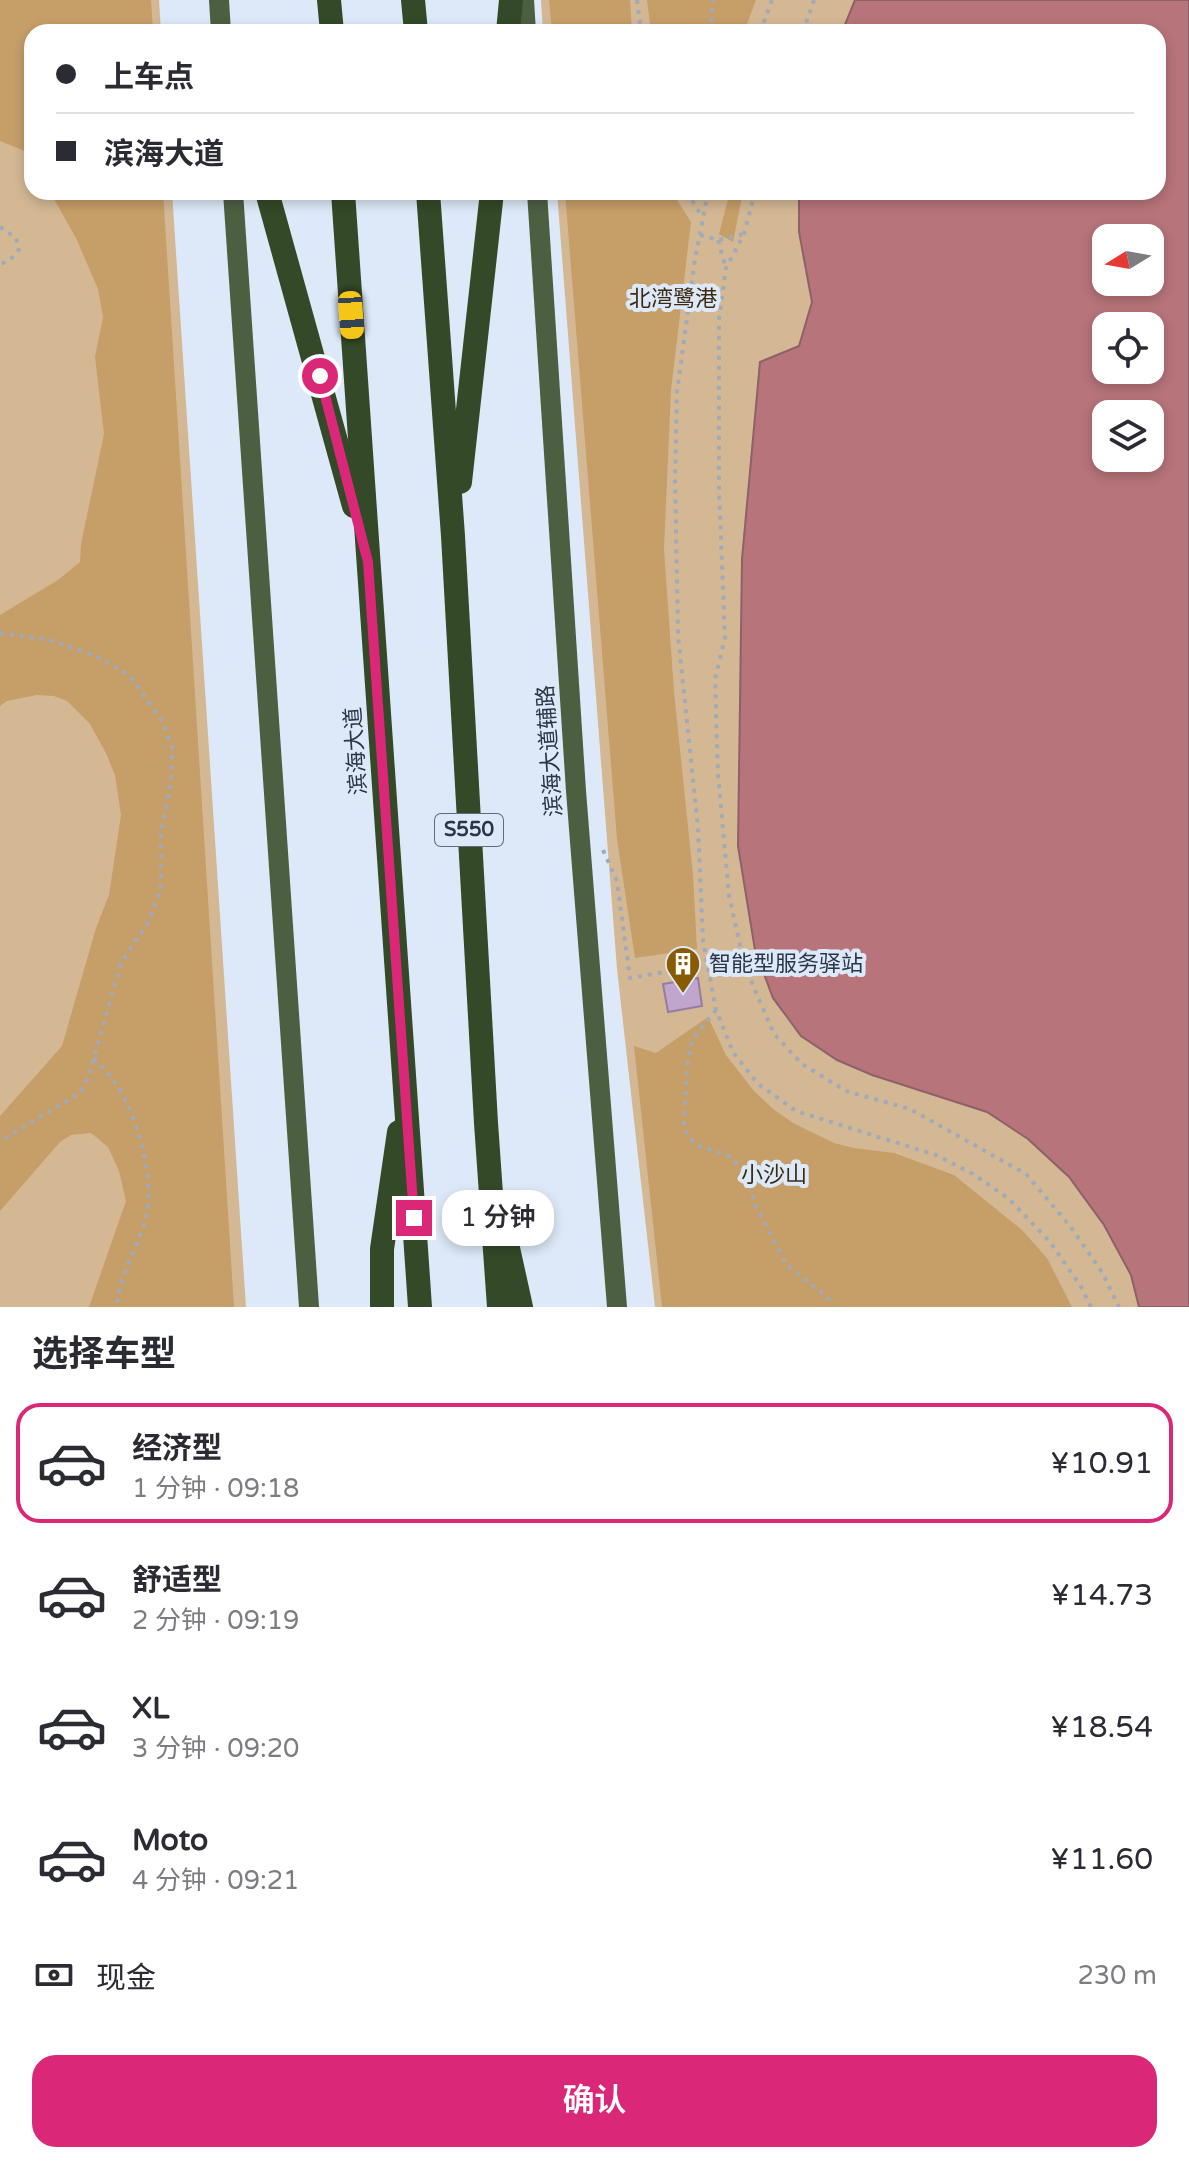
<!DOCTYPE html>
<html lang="zh">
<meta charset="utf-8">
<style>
body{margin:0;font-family:"Varela Round","Noto Sans SC",sans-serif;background:#f7f7f7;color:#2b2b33;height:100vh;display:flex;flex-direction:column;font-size:30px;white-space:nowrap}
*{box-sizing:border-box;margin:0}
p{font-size:26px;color:#7c7c81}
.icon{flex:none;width:44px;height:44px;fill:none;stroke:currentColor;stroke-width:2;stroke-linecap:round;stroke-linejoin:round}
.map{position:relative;height:1307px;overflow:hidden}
.side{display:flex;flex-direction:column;background:#fff;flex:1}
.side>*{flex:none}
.guide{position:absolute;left:24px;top:24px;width:1142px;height:176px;border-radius:24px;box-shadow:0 4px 12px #0003;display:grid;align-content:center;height:176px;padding:0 32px;background:#fff}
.needle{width:52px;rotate:259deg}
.buttons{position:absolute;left:1092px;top:224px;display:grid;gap:16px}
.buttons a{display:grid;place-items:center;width:72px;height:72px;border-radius:16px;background:#fff;box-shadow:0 4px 12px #0003;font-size:40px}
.end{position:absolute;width:36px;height:36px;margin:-18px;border:10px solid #db2777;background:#fff;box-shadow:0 0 0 4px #fff}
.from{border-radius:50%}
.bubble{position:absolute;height:56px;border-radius:24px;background:#fff;box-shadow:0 4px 12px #0003;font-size:26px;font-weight:600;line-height:56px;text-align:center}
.car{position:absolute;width:24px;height:48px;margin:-24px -12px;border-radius:10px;box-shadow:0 0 6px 2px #0007;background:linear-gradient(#f5c518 24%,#345 0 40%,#f5c518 0 76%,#345 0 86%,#f5c518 0)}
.guide b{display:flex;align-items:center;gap:28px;height:76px;font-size:30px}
.guide b+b{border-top:2px solid #e1e1e2}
.guide i{width:20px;height:20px;background:#2b2b33}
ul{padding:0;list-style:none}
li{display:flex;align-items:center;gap:24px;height:120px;margin:0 16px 12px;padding:0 16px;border:4px solid transparent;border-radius:24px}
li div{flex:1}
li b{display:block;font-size:30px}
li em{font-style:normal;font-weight:600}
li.on{border-color:#db2777}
li>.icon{width:72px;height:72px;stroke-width:1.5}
h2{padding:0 32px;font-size:36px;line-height:96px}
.pay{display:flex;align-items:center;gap:20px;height:88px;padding:0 32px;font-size:30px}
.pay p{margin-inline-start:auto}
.cta{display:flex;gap:16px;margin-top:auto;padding:16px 32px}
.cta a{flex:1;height:92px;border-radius:24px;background:#db2777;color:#fff;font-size:32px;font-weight:600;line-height:92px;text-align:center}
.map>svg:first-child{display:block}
.green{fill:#d4b894}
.forest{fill:#c69e68}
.water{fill:#b7747a;stroke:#8d616a;stroke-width:2;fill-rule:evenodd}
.building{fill:#c0a6cd;stroke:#957ca1;stroke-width:2}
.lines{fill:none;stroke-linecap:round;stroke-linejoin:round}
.path{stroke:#9fabba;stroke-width:4;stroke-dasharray:4 6;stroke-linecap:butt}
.major{stroke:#4d5f41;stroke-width:20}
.highway{stroke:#344927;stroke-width:24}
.route{stroke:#db2777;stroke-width:10}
.labels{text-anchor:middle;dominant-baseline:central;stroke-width:8;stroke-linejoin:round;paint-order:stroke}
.shield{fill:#dde9f8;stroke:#606c7b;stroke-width:2}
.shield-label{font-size:20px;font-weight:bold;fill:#2a3645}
.park-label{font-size:22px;fill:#3c2a11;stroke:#dde9f8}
.street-label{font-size:22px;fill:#2a3645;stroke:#dde9f8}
.poi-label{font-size:22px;fill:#2a3645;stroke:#dde9f8;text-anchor:start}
</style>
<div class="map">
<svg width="1189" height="1307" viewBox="0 0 1189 1307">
<rect width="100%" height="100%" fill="#dde9f8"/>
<g class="green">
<polygon points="0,0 159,0 161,32 32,32 32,192 172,192 246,1307 0,1307"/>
<polygon points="541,0 855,0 842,32 543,32"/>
<path d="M 557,192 L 799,192 L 799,232 L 812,302 L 799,346 L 773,998 C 782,1011 791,1027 803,1037 C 853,1080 924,1088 983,1111 C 1038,1132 1114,1222 1132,1277 C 1135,1287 1136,1297 1139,1307 L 655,1307 L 617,969 Z"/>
</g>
<g class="forest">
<polygon points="0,0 151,0 153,32 32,32 32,154 0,141"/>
<polygon points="549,0 630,0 632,32 552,32"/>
<polygon points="647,0 756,0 744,32 651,32"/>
<polygon points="50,192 163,192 234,1307 89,1307 126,1201 119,1171 108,1147 91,1133 71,1135 60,1142 0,1211 0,1116 62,1046 96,928 109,895 121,815 115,775 106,753 90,724 67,701 54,696 37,695 7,701 0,706 0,615 58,580 80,562 81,544 104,434 95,357 103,317 98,289 76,238"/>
<polygon points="565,192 672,192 691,222 671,390 664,549 674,692 693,875 697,949 635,958 617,839"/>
<polygon points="730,192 743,192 733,242 719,234"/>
<polygon points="708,1017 726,1055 754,1091 772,1108 793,1123 834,1143 854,1148 894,1153 954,1175 1022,1230 1047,1258 1072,1307 662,1307 634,1046 656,1053"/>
</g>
<path class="water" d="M 855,0 L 1189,0 L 1189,1307 L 1139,1307 L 1131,1275 L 1104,1225 L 1069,1177 L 1028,1139 L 987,1112 L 872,1075 L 837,1060 L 801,1036 L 773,998 L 755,950 L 738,846 L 742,559 L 760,362 L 799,346 L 812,302 L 799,232 L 799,192 L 1158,192 L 1158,32 L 842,32 ZM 1106,238 L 1150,238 L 1150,282 L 1106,282 ZM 1106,326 L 1150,326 L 1150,370 L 1106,370 ZM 1106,414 L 1150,414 L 1150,458 L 1106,458 Z"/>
<polygon class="building" points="698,978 702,1006 668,1012 663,984"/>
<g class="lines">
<g class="path">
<polyline points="637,0 641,32"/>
<polyline points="710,32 713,0"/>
<polyline points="760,32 772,0"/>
<polyline points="803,32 814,0"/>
<polyline points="687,192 702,217"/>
<polyline points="708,192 695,259 677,392 675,478 678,635 698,828 703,941 716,1010 733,1052 757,1083 796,1111 936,1155 973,1174 1008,1198 1050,1242 1080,1285 1091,1307"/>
<polyline points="755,192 744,234 726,268 719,319 719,490 725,638 715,679 718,774 729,896 745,967 774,1034 802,1064 846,1091 910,1109 1026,1174 1070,1226 1102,1272 1119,1307"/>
<polyline points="0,227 16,238 19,249 13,257 0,265"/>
<polyline points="700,235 718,240 744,234"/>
<polyline points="718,240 726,268"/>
<polyline points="0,633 49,640 94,655 129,675 162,721 172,747 171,783 161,831 161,888 149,921 121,963 88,1078 80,1093 0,1141"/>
<polyline points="603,850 617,881 630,978 706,965"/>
<polyline points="716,1010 692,1040 687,1067 684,1126 688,1137 699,1146 727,1155 748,1174 755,1205 787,1265 829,1299 833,1307"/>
<path d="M 94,1058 C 102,1067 111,1076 118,1087 C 137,1118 154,1175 147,1212 C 141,1244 119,1273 117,1307"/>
</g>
<g class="major">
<polyline points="219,0 221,32"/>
<polyline points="524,0 526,32"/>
<polyline points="233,192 309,1307"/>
<polyline points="537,192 576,791 617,1307"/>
</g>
<g class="highway">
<polyline points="329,0 332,32"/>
<polyline points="413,0 416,32"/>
<polyline points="508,32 511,0"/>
<polyline points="267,192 354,506"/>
<polyline points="343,192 420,1307"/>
<polyline points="428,192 453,536 486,1123 499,1307"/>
<polyline points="460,482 492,192"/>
<polyline points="506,1239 521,1307"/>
<polyline points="382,1307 382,1249 399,1132"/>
</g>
</g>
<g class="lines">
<polyline class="route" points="320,376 368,562 414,1218"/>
</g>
<defs>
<symbol id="building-pin" viewBox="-11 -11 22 30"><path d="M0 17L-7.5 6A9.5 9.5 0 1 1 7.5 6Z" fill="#895a00" stroke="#dde9f8"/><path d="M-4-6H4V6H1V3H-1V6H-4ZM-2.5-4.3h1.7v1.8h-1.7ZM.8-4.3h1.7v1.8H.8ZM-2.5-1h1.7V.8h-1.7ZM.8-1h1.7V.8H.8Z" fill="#fff"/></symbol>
</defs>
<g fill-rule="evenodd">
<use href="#building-pin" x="663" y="944" width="40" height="54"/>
</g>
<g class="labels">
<rect class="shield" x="435" y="814" width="68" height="32" rx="6"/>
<g class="shield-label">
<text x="469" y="830">S550</text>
</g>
<g class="park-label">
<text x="673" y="299">北湾鹭港</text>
<text x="774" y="1175">小沙山</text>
</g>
<g class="street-label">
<text transform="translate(356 751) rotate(-94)">滨海大道</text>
<text transform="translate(550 751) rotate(-94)">滨海大道辅路</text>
</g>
<g class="poi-label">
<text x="709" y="964">智能型服务驿站</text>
</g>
</g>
</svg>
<div class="buttons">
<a><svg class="needle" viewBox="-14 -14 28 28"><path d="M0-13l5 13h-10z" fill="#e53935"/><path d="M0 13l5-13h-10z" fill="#7c7c81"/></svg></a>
<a><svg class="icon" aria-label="locate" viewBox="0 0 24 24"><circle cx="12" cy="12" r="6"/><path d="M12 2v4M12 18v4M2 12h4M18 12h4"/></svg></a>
<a><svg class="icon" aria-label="layers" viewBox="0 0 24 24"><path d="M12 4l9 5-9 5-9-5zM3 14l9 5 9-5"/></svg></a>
</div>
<i class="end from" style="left:320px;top:376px"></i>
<i class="end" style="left:414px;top:1218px"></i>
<div class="bubble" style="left:442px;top:1190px;width:112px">1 分钟</div>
<i class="car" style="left:351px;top:315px;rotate:176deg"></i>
<div class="guide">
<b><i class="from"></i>上车点</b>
<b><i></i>滨海大道</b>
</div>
</div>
<section class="side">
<h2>选择车型</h2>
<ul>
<li class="on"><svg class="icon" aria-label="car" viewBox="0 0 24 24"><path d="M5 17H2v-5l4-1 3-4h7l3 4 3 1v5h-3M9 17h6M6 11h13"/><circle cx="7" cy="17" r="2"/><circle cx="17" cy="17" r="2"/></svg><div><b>经济型</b><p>1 分钟 · 09:18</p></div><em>¥10.91</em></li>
<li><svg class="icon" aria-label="car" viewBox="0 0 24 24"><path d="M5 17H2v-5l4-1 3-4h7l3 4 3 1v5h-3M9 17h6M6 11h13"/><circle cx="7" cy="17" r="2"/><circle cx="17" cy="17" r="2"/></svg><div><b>舒适型</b><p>2 分钟 · 09:19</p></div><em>¥14.73</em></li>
<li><svg class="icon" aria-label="car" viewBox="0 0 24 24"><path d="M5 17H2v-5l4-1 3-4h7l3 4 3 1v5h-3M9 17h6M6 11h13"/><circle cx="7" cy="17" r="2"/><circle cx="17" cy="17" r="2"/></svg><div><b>XL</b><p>3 分钟 · 09:20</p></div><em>¥18.54</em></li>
<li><svg class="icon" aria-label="car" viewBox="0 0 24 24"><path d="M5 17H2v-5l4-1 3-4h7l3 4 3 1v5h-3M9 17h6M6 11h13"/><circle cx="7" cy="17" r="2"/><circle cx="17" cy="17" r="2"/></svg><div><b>Moto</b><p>4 分钟 · 09:21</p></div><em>¥11.60</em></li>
</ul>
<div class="pay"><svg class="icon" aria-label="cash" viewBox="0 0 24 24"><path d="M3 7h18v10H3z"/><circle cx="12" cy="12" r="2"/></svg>现金<p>230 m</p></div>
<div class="cta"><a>确认</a></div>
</section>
